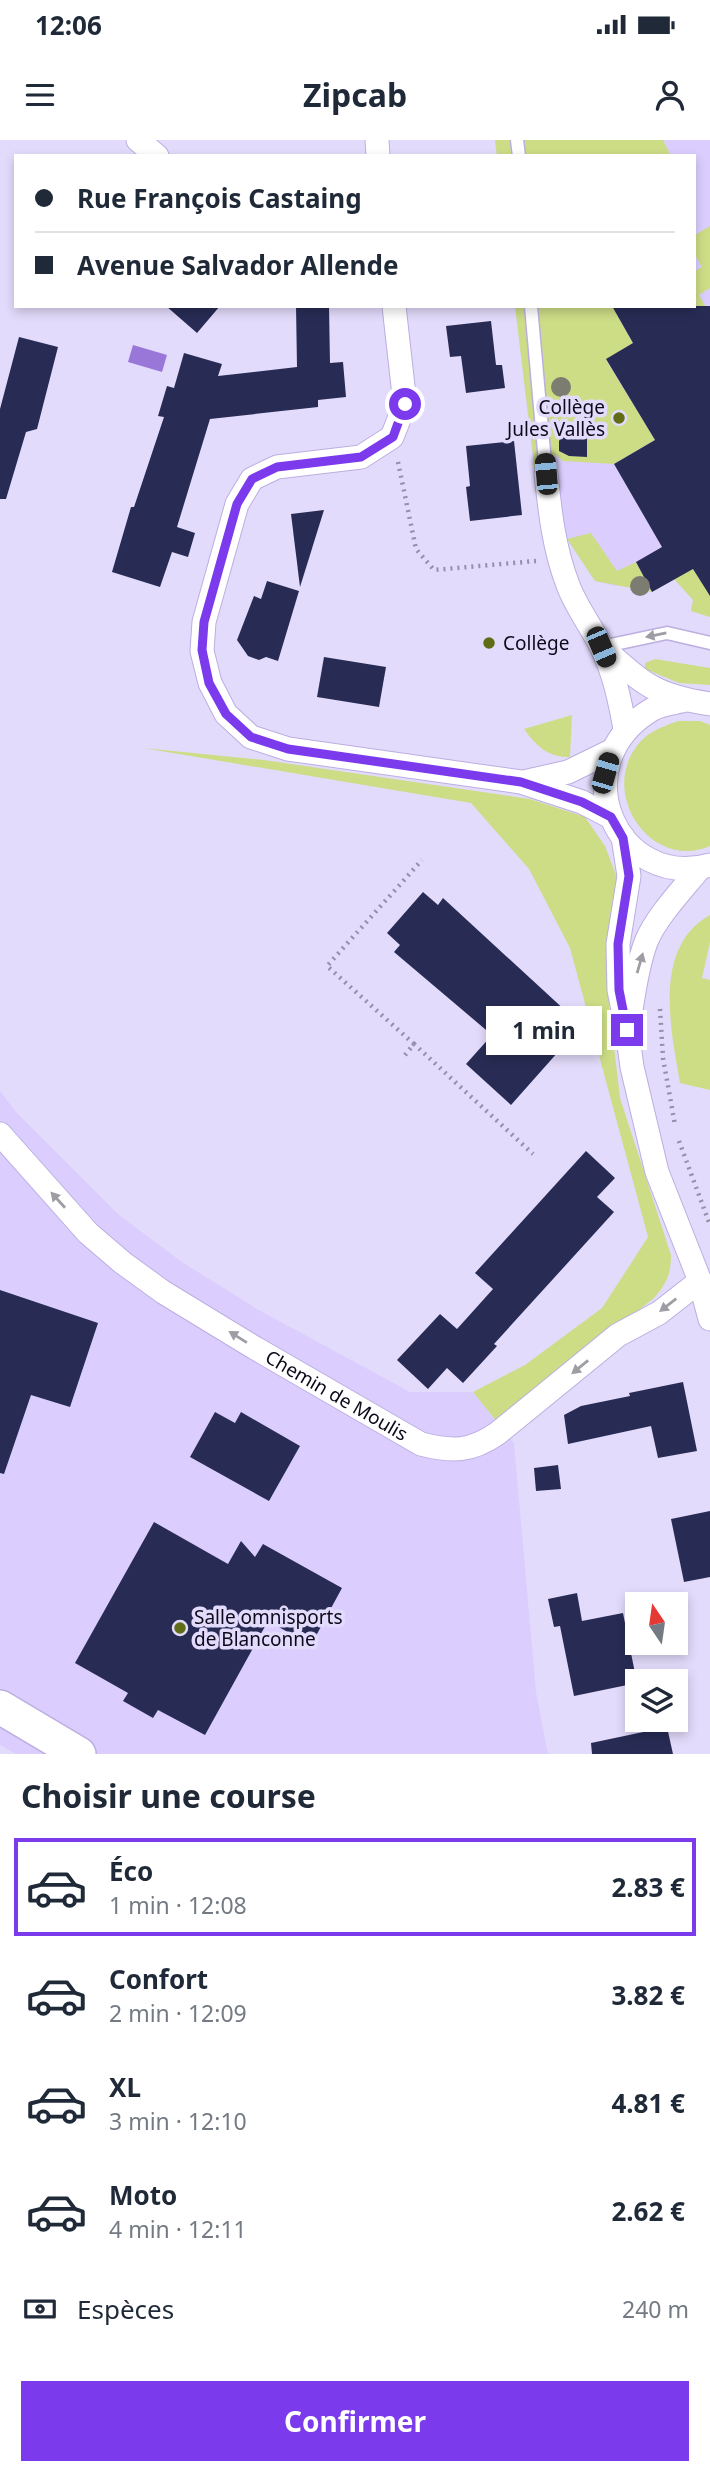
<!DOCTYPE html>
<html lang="fr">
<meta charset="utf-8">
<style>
body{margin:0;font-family:"Noto Sans",sans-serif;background:#f2f2f3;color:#1f2937;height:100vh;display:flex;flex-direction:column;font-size:26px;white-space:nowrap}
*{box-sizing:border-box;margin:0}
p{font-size:23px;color:#747a83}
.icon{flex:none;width:38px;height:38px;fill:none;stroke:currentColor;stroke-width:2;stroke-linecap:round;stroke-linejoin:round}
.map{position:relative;height:1614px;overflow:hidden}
.panel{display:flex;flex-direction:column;background:#fff;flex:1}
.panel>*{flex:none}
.top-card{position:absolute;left:14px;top:14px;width:682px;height:154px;border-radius:0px;box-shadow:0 4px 10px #0003;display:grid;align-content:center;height:154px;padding:0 21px;background:#fff}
.needle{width:46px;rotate:347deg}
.tools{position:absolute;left:625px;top:1452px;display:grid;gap:14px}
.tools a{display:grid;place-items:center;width:63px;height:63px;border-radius:0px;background:#fff;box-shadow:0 4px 10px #0003;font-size:35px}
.end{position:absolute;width:32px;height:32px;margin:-16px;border:9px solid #7c3aed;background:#fff;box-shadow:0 0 0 4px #fff}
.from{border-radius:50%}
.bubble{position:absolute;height:49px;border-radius:0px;background:#fff;box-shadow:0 4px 10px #0003;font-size:23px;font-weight:700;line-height:49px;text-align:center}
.car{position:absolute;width:21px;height:42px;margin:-21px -10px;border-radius:9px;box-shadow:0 0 5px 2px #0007;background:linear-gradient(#222 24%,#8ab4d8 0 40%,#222 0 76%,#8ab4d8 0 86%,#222 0)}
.top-card b{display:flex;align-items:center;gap:24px;height:66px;font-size:26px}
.top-card b+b{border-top:2px solid #e0e1e3}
.top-card i{width:18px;height:18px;background:#1f2937}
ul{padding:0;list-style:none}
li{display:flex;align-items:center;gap:21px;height:98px;margin:0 14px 10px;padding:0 7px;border:4px solid transparent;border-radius:0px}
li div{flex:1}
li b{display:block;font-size:26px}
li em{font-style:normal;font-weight:700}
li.active{border-color:#7c3aed}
li>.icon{width:63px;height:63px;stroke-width:1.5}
h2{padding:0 21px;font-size:32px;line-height:84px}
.pay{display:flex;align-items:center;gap:18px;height:77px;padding:0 21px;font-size:26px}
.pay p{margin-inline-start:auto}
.action{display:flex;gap:14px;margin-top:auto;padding:14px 21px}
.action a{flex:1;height:80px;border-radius:0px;background:#7c3aed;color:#fff;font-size:28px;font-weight:700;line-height:80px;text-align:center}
.status{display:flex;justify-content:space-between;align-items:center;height:49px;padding:0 35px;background:#fff;direction:ltr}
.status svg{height:19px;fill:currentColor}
header{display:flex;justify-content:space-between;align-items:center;height:91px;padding:0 21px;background:#fff;font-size:32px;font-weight:700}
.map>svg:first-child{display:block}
.built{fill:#dbcefe}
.green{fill:#ccdd86}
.water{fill:#9877d8}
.building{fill:#282c55}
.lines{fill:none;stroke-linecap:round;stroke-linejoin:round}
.lane-casing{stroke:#bcaee1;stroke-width:15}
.street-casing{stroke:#bcaee1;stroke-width:25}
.secondary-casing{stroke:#bcaee1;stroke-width:36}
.path{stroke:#958fa9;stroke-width:4.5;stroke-dasharray:2 5;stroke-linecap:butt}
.lane{stroke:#fff;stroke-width:12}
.street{stroke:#fff;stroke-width:23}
.secondary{stroke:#fff;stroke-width:33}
.tree{fill:#7c7c71}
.oneway{fill:#9f9da3}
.route{stroke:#7c3aed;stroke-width:9}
.poi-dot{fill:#616d16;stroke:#e3dbfb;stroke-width:2.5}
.labels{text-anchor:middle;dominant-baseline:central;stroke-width:7;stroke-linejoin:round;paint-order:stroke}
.poi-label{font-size:19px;fill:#0e091a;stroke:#e3dbfb;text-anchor:start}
.street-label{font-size:19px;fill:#0e091a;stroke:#e3dbfb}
</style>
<div class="status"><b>12:06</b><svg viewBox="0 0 49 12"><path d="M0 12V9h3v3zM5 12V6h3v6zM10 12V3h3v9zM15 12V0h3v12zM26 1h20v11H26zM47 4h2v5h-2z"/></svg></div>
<header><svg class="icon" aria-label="menu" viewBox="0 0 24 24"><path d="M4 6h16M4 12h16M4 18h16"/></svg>Zipcab<svg class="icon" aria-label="person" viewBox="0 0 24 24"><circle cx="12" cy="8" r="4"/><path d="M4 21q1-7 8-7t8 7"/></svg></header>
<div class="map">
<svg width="710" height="1614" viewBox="0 0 710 1614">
<rect width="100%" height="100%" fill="#e3dbfb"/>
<g class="built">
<polygon points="495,0 710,0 710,477 691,471 693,460 675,439 615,446 595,441 567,399 543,403 515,166 695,166 695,16 497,16"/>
<polygon points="0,951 16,972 119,1075 182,1122 257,1169 410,1252 473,1252 514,1303 536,1552 548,1614 16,1614 0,1605"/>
</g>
<g class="green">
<polygon points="495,0 663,0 671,16 497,16"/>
<polygon points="710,86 710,148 699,155 710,174 695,166 695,131 702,127 695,115 695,95"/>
<polygon points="515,166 612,166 633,203 606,220 655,300 614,324 563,321 556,315 537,317 546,389 542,390"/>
<polygon points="591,393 617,431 636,422 652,452 595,441 567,399"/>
<polygon points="692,428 710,454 710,477 691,471 693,460 674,439"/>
<polygon points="655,519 710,528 710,545 679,543 645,529 645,523"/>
<path d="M 572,575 L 570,617 C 549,618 536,606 524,589 Z"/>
<path d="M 678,581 L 700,581 L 710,585 L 710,706 C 649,732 596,649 641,601 C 651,590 665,586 678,581 Z"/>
<path d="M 143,608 L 264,620 L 530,659 L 585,677 L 605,706 L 616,735 L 617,766 L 609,804 L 607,847 L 620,958 L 671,1115 C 671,1134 667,1143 654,1158 L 497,1282 L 473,1252 L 525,1225 L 602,1168 L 648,1097 L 570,808 L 529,729 L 471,663 Z"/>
<path d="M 710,775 L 710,802 L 702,838 L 710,840 L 710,950 L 680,943 C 671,890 652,807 710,775 Z"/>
</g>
<polygon class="water" points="133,205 167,215 162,232 128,222"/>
<g class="building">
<polygon points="166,166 220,166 197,193"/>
<polygon points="296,166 329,166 330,223 343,222 346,257 318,260 318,267 210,279 177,387 195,393 188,417 172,412 160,447 112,432 131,367 134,367 164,277 158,276 167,246 174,248 184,213 222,224 218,236 297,227"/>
<polygon points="612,166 710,166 710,456 693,429 652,452 636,422 662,407 614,324 655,300 606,219 633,203"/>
<polygon points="491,181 496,225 502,225 505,248 466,253 461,216 450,217 446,186"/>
<polygon points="19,197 58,207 37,289 26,292 6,359 0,359 0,269"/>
<polygon points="578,286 587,299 587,317 569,316 559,311 559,301 563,293"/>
<polygon points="514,301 522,375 470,381 466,347 470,346 466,306"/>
<polygon points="324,370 300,447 291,374"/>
<polygon points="267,441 299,451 278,521 266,517 259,520 248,516 237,500 254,456 261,459"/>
<polygon points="324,517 386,527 379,567 317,557"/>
<polygon points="423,752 438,765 443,758 568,873 560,882 574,894 511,965 466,924 492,895 394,812 400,805 387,793"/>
<polygon points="586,1011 615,1038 597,1057 614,1072 494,1204 497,1206 463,1243 447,1228 428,1249 397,1220 440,1174 457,1189 493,1149 475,1133"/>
<polygon points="0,1150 98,1183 70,1267 31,1255 4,1334 0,1333"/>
<polygon points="683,1242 697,1311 658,1318 651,1286 568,1304 564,1275 581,1266 630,1256 629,1253"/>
<polygon points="215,1272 235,1283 241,1272 300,1306 269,1361 190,1317"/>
<polygon points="558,1325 561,1349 536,1351 534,1328"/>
<polygon points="710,1371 710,1437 684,1442 671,1379"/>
<polygon points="154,1382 228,1424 241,1401 255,1417 263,1404 342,1448 311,1505 268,1481 205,1595 158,1570 153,1578 123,1561 128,1553 75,1523"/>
<polygon points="577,1453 582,1481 623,1473 637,1543 574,1556 560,1486 554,1487 548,1459"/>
<polygon points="667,1587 673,1614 592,1614 591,1603"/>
</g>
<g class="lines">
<defs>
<g id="lane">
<polyline points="517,0 519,16"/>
<polyline points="531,166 546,334"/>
<polyline points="601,507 667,493 710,503"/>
</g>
<g id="street">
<polyline points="138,0 157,16"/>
<polyline points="377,0 378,16"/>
<polyline points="394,166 405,264 392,297 361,317 277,327 252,339 237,364 204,482 202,511 210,543 226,574 251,597 288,609 521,642 582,662 611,677"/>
<path d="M 546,334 C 550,372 554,409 568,445 C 576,467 591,486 601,506 C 614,532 620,561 625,589"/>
<path d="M 606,511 C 646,546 657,556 710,564"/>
<path d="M 686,560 C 675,563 660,564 651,570 C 561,625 617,751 710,725"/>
<polyline points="528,641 568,632 611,611"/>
<polyline points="623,697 629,736 618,804 619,850 627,890 632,927 657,1032 700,1141 710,1179"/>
<path d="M 630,876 C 634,852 637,826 646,802 C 656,777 683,749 700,728"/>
<path id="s1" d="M 0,994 L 88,1093 L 123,1123 L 163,1152 L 255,1208 L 421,1304 C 452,1312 471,1312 498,1293 L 618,1195 L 659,1173 L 700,1141"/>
</g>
<polyline id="secondary" points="0,1567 79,1614"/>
</defs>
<use href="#lane" class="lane-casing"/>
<use href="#street" class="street-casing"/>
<use href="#secondary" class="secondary-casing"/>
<g class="path">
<polyline points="398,322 416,409 434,430 536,421"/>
<polyline points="660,869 663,918 675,985"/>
<polyline points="414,904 327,826 422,720"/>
<polyline points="405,915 414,904 533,1014"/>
<polyline points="679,1001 710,1085"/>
</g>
<use href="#lane" class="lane"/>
<use href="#street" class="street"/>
<use href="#secondary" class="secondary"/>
</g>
<g class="tree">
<circle cx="561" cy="247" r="10"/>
<circle cx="640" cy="446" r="10"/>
</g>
<defs><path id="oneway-solid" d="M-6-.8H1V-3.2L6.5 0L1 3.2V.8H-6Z" transform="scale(1.75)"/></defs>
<g class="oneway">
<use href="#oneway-solid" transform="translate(656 495) rotate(169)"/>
<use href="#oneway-solid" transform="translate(640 823) rotate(-74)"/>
<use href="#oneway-solid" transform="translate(58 1060) rotate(-132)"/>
<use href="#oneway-solid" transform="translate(668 1165) rotate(142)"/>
<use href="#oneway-solid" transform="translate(238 1197) rotate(-148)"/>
<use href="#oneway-solid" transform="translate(580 1227) rotate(141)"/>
</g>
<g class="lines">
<polyline class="route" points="405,264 393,297 361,317 277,327 252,339 237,364 204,482 202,510 209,543 226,574 251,597 288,609 521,642 582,662 611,677 623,698 629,736 618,804 619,850 627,890"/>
</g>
<g class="poi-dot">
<circle cx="619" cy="278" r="7"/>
<circle cx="489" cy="503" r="7"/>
<circle cx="180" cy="1488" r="7"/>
</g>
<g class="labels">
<g class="poi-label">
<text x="605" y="267" text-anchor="end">Collège<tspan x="605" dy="22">Jules Vallès</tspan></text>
<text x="503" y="503">Collège</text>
<text x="194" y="1477">Salle omnisports<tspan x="194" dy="22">de Blanconne</tspan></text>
</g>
<g class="street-label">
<text stroke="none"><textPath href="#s1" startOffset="430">Chemin de Moulis</textPath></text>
</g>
</g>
</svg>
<div class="tools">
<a><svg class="needle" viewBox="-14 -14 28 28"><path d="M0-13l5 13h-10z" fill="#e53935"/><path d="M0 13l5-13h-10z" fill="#747a83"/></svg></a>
<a><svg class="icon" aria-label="layers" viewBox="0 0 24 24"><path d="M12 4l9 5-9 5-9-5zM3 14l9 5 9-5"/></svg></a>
</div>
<i class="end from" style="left:405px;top:264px"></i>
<i class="end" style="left:627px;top:890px"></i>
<div class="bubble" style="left:486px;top:866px;width:116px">1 min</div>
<i class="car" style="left:546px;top:334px;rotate:355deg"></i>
<i class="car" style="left:601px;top:507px;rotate:157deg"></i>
<i class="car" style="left:605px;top:633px;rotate:16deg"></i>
<div class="top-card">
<b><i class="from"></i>Rue François Castaing</b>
<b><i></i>Avenue Salvador Allende</b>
</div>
</div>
<section class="panel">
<h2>Choisir une course</h2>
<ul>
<li class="active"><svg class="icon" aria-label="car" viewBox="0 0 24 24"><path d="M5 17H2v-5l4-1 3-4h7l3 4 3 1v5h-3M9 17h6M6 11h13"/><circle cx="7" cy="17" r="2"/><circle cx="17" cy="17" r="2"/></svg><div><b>Éco</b><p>1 min · 12:08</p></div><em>2.83 €</em></li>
<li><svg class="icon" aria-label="car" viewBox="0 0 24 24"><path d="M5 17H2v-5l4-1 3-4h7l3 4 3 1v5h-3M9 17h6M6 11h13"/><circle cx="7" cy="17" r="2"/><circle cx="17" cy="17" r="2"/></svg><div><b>Confort</b><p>2 min · 12:09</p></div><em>3.82 €</em></li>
<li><svg class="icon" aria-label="car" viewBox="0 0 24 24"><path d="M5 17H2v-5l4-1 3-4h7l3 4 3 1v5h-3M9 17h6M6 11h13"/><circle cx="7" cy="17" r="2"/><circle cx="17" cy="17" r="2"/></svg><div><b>XL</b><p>3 min · 12:10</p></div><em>4.81 €</em></li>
<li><svg class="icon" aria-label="car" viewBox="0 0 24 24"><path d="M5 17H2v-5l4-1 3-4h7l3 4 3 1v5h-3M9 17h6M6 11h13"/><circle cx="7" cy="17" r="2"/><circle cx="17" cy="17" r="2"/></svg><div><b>Moto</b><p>4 min · 12:11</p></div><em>2.62 €</em></li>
</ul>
<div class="pay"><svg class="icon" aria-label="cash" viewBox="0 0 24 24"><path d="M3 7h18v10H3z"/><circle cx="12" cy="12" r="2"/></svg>Espèces<p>240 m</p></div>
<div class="action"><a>Confirmer</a></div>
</section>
